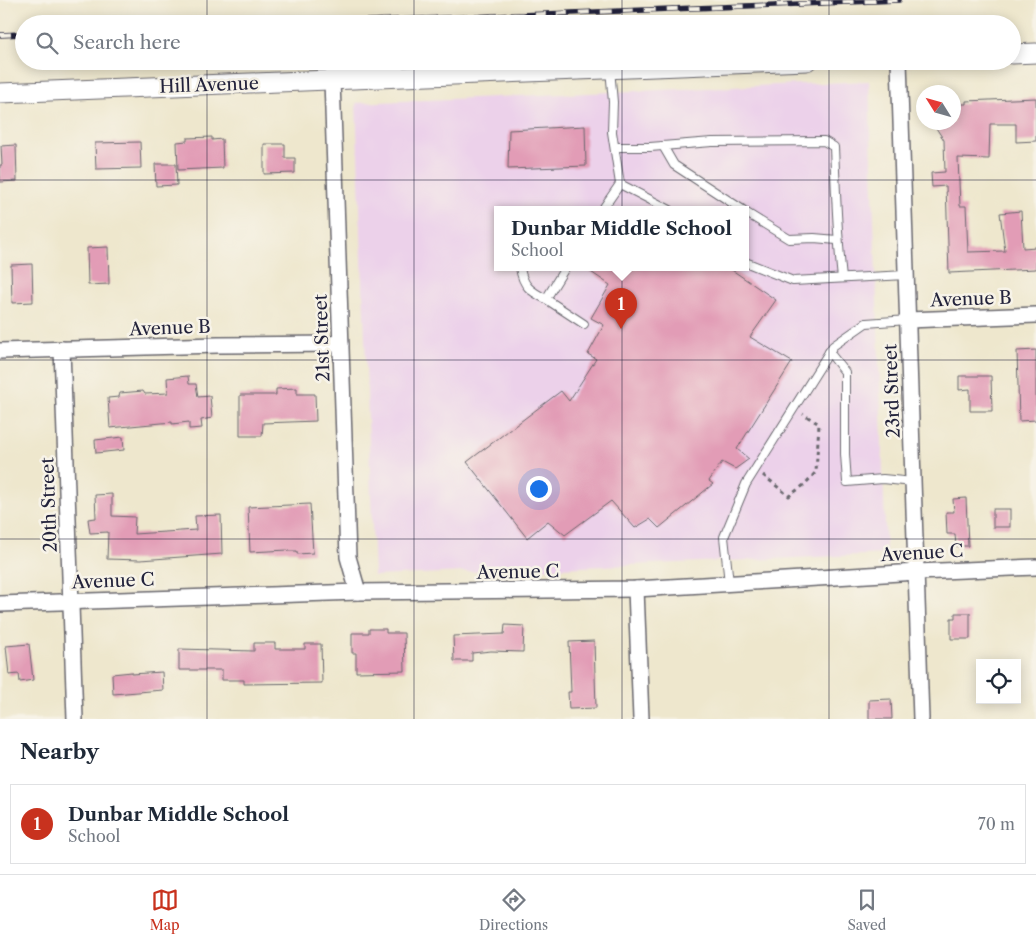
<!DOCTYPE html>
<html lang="en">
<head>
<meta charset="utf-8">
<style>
  body { margin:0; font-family:"Libre Caslon Text",serif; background:#f6f6f7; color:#1f2937 }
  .controls { position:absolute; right:15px; bottom:15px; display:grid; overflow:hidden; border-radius:0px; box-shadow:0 2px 12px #0003 }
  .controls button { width:45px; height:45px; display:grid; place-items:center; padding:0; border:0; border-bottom:1px solid #e0e1e3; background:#fff; color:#1f2937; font:25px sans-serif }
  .compass { position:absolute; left:916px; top:85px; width:45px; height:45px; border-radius:50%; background:#fff; box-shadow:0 2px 12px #0003; rotate:307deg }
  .you { position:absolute; left:538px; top:488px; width:18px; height:18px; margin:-12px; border:4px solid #fff; border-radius:50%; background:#1a73e8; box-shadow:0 0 0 8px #1a73e833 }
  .badge { display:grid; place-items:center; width:32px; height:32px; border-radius:50%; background:#c8321e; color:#fff; font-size:16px; font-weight:700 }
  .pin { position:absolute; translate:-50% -41px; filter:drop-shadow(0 1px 2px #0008) }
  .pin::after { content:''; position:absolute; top:26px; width:18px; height:15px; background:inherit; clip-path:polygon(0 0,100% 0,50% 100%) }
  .popup { position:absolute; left:494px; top:206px; width:255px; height:65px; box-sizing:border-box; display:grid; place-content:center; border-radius:0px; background:#fff; filter:drop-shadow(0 1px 4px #0005); font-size:16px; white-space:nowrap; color:#747a83 }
  .popup b { font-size:19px; color:#1f2937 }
  .popup::after { content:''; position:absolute; left:50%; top:100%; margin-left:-10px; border:10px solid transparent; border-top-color:#fff }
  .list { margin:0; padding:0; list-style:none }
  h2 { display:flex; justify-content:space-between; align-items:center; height:65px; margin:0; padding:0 20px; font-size:21px }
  h2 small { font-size:16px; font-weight:400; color:#747a83 }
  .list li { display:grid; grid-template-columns:32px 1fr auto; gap:15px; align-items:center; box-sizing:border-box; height:80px; margin:0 10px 10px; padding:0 10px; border:1px solid #e0e1e3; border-radius:0px }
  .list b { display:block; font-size:19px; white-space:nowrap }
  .list p { margin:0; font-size:16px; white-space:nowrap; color:#747a83 }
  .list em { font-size:16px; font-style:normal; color:#747a83 }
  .icon { flex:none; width:28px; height:28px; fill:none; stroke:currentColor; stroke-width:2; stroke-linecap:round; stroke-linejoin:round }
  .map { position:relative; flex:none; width:1036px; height:719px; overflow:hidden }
  .search { position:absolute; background:#fff; box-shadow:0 2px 12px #0003; left:15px; right:15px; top:15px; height:55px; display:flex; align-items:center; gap:12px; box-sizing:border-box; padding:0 18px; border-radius:28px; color:#747a83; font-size:19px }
  .sheet { height:155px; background:#fff }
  nav { display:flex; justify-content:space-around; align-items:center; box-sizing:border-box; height:70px; border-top:1px solid #e0e1e3; background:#fff; font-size:14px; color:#747a83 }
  nav a { display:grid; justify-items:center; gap:2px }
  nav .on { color:#c8321e }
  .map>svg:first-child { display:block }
  .built { fill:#ecd1ea; fill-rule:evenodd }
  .building { fill:#e29cb6 }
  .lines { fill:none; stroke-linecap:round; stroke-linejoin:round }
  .service-casing { stroke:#69676e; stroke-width:10 }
  .minor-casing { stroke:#69676e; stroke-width:18 }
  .tertiary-casing { stroke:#69676e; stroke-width:21 }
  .path { stroke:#69676e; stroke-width:3; stroke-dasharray:4 4; stroke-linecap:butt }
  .service { stroke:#fff; stroke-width:8 }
  .minor { stroke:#fff; stroke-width:15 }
  .tertiary { stroke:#fff; stroke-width:19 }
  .rail-casing { stroke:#22223b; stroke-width:5.5 }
  .rail { stroke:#f7f3e8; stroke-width:4; stroke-dasharray:11; stroke-linecap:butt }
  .grid { fill:none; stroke:#22223b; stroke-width:1; stroke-opacity:0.55 }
  .labels { text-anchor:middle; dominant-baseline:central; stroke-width:5; stroke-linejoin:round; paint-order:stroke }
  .street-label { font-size:18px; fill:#22223b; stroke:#f7f3e8 }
</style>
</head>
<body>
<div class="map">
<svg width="1036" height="719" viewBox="0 0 1036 719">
  <rect width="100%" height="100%" fill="#f7f3e8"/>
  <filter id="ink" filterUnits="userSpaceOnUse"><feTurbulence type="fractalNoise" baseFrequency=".02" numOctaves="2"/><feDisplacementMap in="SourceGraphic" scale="10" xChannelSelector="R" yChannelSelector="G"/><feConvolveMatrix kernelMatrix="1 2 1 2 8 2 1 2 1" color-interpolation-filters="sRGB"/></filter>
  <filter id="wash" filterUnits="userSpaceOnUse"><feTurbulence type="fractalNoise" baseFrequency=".0096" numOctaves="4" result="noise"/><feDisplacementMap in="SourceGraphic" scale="20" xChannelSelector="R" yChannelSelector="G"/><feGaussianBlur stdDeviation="1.12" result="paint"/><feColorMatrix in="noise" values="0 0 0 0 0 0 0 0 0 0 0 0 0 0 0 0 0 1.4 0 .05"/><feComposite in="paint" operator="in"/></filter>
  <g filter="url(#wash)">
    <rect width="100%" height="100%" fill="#eee7cd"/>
    <!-- built -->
    <path class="built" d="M869 81 886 554 374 576 356 103ZM497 210H745V268H497Z"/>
    <g id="blocks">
      <!-- building -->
      <g class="building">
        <path d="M1036 98V141L1016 142V124H990L989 159 958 158 960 206H966L968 252 1005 251 1000 213 1021 211 1023 248 1036 247V269L949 273 946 186 932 187 931 173 945 172 944 140 934 125 946 127 945 122H954V104H966V101Z"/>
        <path d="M585 126 586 166 508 169 509 130Z"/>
        <path d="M212 137V140L222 139 223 168 178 170 177 142 187 141V138Z"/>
        <path d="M140 142 141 168 96 169 95 143Z"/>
        <path d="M264 144H285V158H295V173L264 174Z"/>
        <path d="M16 145 17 181 0 182V165H2L1 146Z"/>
        <path d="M155 164H176L177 185 156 186Z"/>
        <path d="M108 247 109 284 88 285 87 248Z"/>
        <path d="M32 264 33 302 12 303 11 265Z"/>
        <path d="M585 268H729L776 300 750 337 792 362 737 449 749 459 735 469 722 462 709 481 713 484 659 528 650 519 635 528 611 501 565 535 548 521 527 538 467 462 561 391 569 401 596 359 588 354 604 325 591 318 610 285Z"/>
        <path d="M1036 350V420L1019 421 1017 351Z"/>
        <path d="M188 376 189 384H196L198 397 210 396 212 418 201 420 202 428 189 429V422L172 424V422L110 428 108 398 119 397 120 393 143 391 145 394 168 393 167 378Z"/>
        <path d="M959 376H991L992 411H970V389L959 390Z"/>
        <path d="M297 388V394H315L316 421 263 423 262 436H240V395H276V389Z"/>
        <path d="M123 437 124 450 96 453 95 440Z"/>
        <path d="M112 494V516L135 517 134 534 196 530 195 516 221 515 222 554 140 560 107 559 108 532 90 533 88 519 96 518 95 495Z"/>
        <path d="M966 498 968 546H956L955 534H947L946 512H954L953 499Z"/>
        <path d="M310 504 313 553 297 554V551H288V550L250 552 248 507Z"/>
        <rect x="993" y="509" width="17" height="18"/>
        <path d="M955 613H970V639H951V618H955Z"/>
        <path d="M505 625 524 626 523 652 491 651 472 653V661H454L453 636 504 634Z"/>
        <path d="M369 629H386V633H404L405 671 356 672V653H352V633H369Z"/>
        <path d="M594 641 596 708 569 709 568 692H571L569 642Z"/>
        <path d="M254 643H275V649H305V644H321L322 683 244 684V680H222V670H179V649L254 651Z"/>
        <path d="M29 644 33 680 20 682 19 674 9 675 6 646Z"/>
        <path d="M132 672V674L162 672 163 690 113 694 112 674Z"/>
        <path d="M891 699 892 719H869V700Z"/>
      </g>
    </g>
  </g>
  <g filter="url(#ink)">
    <use href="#blocks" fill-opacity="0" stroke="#69676e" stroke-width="1"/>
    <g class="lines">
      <!-- service casing -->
      <g class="service-casing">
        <g id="service">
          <path d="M610 69 613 102 612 132 620 184 670 210"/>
          <path d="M663 146 674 165 743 210"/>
          <path d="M615 147H650L712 142 824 141 834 147C836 191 837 235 842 278"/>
          <path d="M602 210 620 184"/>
          <path d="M745 212 789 239 814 238 837 240"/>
          <path d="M745 262 793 281 906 275"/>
          <path d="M520 268C523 286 530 291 546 299"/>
          <path d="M565 268 546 299 584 324"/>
          <path d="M829 352 845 372V454L847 482 883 479 913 482"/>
          <path d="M729 583 724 537 746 484 833 346 866 323 908 320"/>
        </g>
      </g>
      <!-- minor casing -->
      <g class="minor-casing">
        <g id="minor">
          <path d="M899 61 921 719"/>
          <path d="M332 80 348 557 358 592"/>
          <path d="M908 320 1036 315"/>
          <path d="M62 349 75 719"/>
          <path d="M0 351 218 345 341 344"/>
          <path d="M636 589 641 719"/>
          <path d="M0 604 358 592 636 589 917 572 1036 567"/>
        </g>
      </g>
      <!-- tertiary casing -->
      <g class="tertiary-casing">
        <g id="tertiary">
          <path d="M1012 54 1036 53"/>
          <path d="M0 93 807 61"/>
        </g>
      </g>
      <!-- path -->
      <path class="path" d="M763 475 789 496 804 485 816 472 819 424 803 414"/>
      <!-- service -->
      <use href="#service" class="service"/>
      <!-- minor -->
      <use href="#minor" class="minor"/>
      <!-- tertiary -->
      <use href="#tertiary" class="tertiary"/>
      <!-- rail casing -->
      <g class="rail-casing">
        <g id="rail">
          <path d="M293 24 899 0"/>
          <path d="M0 35 24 34"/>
        </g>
      </g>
      <!-- rail -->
      <use href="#rail" class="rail"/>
    </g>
  </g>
  <!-- grid -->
  <path class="grid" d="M207 0V24M414 0V24M622 0V24M829 0V24M207 61V719M414 61V719M622 61V719M829 61V719M0 180H1036M0 360H1036M0 539H1036"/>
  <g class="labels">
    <!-- street labels -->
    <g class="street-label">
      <text transform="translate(209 85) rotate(-2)">Hill Avenue</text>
      <text transform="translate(971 299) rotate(-2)">Avenue B</text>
      <text transform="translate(170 328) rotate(-2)">Avenue B</text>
      <text transform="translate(322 338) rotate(-92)">21st Street</text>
      <text transform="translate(892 391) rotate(-92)">23rd Street</text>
      <text transform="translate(49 505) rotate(-92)">20th Street</text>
      <text transform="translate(922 553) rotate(-3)">Avenue C</text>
      <text transform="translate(518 572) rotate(-1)">Avenue C</text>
      <text transform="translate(113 581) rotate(-2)">Avenue C</text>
    </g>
  </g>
</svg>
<div class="controls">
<button><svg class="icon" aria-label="locate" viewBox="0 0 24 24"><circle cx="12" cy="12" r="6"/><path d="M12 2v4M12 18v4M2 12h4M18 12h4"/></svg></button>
</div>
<svg class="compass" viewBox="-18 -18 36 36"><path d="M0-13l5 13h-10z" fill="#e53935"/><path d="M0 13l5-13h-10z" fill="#747a83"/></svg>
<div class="you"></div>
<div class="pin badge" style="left:621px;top:329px">1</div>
<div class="popup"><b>Dunbar Middle School</b>School</div>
<div class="search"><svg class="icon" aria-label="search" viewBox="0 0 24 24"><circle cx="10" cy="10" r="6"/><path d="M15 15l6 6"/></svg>Search here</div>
</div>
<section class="sheet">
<h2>Nearby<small></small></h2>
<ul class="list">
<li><span class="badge">1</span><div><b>Dunbar Middle School</b><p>School</p></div><em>70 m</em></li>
</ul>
</section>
<nav>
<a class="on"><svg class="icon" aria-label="map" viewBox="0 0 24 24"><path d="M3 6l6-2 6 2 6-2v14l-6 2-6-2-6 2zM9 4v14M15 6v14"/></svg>Map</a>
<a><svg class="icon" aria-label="directions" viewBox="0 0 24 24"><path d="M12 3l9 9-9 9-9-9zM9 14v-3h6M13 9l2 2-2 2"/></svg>Directions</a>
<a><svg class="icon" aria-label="saved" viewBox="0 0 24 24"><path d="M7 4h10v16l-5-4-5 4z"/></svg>Saved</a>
</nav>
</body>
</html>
